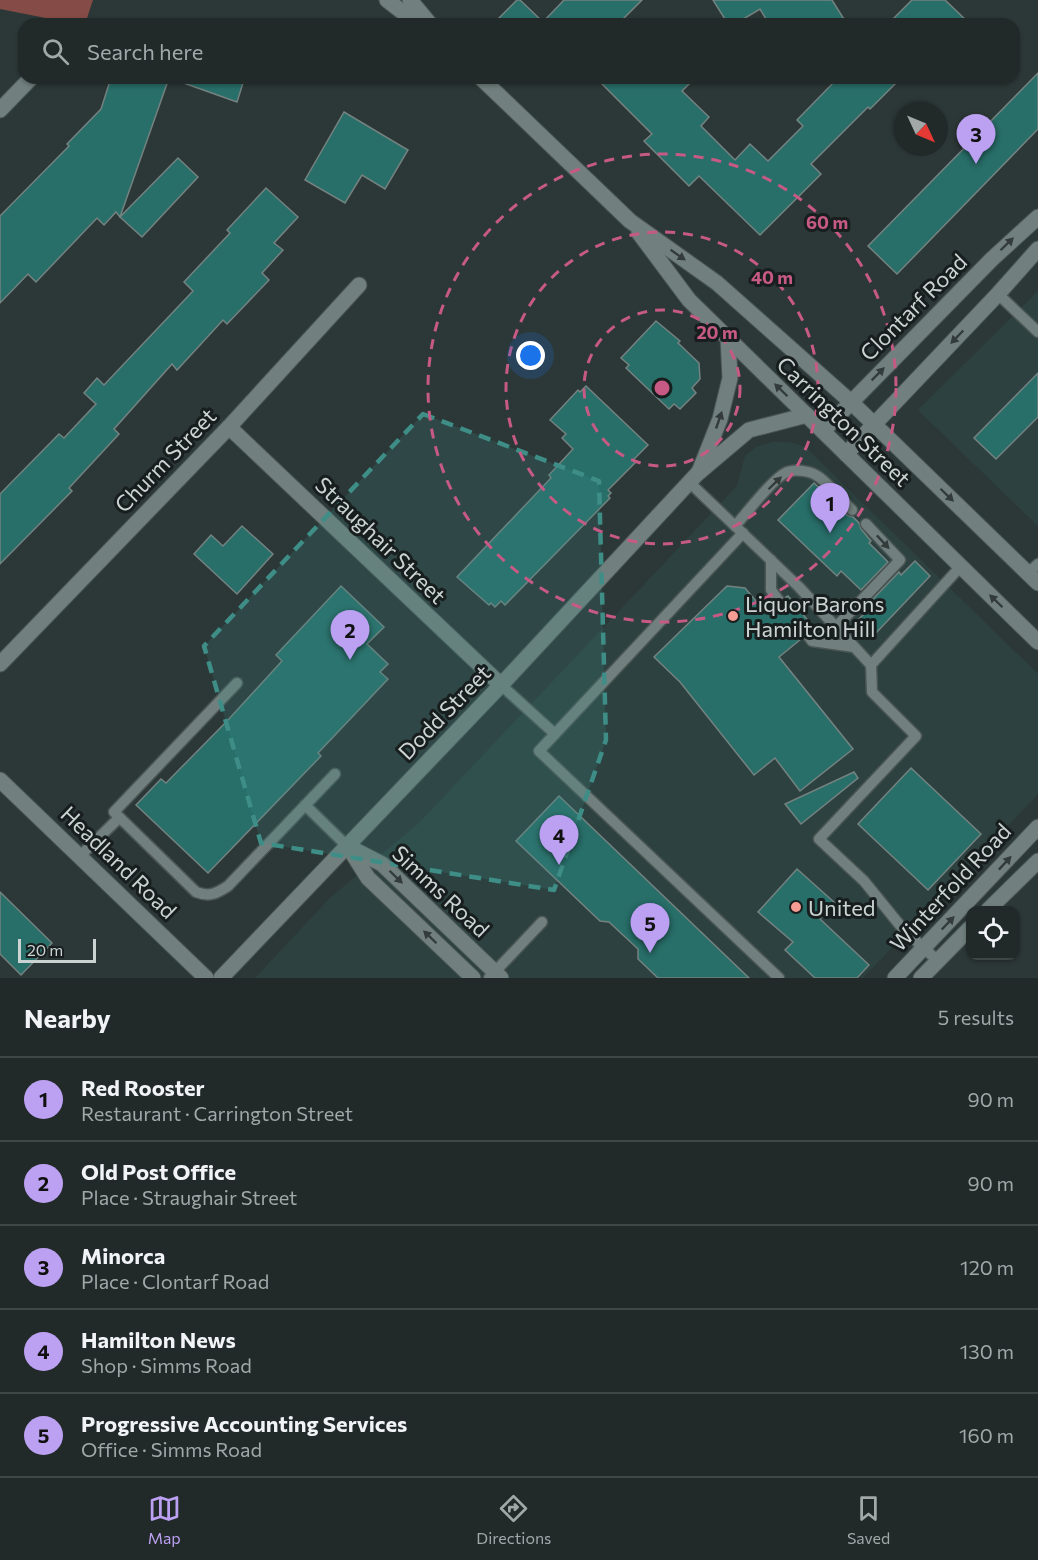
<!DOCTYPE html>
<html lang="en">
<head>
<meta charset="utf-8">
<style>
  body { margin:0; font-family:Commissioner,sans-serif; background:#293231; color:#f1f3f6 }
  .controls { position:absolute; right:18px; bottom:18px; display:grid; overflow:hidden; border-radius:12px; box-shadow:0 2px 4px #0004 }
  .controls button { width:54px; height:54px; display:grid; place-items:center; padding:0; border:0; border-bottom:2px solid #3e4646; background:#212a29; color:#f1f3f6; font:30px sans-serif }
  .compass { position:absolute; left:894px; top:102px; width:54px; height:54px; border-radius:50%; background:#212a29; box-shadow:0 2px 4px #0004; rotate:134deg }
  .scale { position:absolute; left:18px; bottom:15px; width:78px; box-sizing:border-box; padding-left:6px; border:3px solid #ccd4d3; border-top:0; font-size:16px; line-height:21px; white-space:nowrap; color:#ccd4d3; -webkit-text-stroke:4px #181e1e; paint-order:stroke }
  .you { position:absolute; left:531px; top:356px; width:21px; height:21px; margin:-15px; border:4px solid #fff; border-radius:50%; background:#1a73e8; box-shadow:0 0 0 9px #1a73e833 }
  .badge { display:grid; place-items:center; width:39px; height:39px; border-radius:50%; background:#bca0f2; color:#111; font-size:20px; font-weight:700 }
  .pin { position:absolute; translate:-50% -50px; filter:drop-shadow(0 2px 3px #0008) }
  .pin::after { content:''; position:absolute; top:32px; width:21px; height:18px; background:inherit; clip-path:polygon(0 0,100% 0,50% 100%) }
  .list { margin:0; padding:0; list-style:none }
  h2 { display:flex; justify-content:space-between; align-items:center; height:78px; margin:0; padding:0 24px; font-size:26px }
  h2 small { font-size:20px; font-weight:400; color:#a2a7a8 }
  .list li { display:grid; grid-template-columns:39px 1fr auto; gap:18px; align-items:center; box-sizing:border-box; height:84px; padding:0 24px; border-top:2px solid #3e4646 }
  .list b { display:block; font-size:22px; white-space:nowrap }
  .list p { margin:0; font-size:20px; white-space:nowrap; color:#a2a7a8 }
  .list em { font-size:20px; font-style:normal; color:#a2a7a8 }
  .icon { flex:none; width:33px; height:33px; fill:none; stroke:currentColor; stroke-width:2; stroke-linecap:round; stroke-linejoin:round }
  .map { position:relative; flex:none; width:1038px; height:978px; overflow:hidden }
  .search { position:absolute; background:#212a29; box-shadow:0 2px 4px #0004; left:18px; right:18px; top:18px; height:66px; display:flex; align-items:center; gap:15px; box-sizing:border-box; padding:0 21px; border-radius:18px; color:#a2a7a8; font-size:22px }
  .sheet { height:498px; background:#212a29 }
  nav { display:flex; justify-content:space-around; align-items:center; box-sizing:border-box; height:84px; border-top:2px solid #3e4646; background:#212a29; font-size:16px; color:#a2a7a8 }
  nav a { display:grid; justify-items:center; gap:3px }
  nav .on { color:#bca0f2 }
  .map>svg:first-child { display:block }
  .built { fill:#2d4240 }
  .green { fill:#854b46 }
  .building { fill:#286e69; stroke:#748280; stroke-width:1.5 }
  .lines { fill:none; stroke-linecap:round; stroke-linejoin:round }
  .service-casing { stroke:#4a5554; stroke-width:13 }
  .minor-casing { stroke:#4a5554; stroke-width:17 }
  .tertiary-casing { stroke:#4a5554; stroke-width:17 }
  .secondary-casing { stroke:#4a5554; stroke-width:17 }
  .service { stroke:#71807e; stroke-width:10 }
  .minor { stroke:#71807e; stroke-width:15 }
  .tertiary { stroke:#71807e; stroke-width:15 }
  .secondary { stroke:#71807e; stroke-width:15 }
  .oneway { fill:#333b3b }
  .marked { fill:#3e8e87; fill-opacity:0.2; stroke:#3e8e87; stroke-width:4.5; stroke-dasharray:12 8; stroke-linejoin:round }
  .ring { fill:none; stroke:#c65a85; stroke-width:3; stroke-dasharray:10 8 }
  .poi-dot { fill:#f59c94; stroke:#181e1e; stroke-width:2 }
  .labels { text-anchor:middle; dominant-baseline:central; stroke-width:6; stroke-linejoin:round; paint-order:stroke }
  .street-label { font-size:22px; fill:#ccd4d3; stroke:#181e1e }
  .poi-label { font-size:22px; fill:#ccd4d3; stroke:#181e1e; text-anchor:start }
  .centre { fill:#c65a85; stroke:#181e1e; stroke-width:3 }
  .ring-label { font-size:18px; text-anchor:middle; font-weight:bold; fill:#c65a85; stroke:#181e1e; stroke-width:6; stroke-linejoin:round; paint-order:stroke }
</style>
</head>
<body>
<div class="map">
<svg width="1038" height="978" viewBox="0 0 1038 978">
  <rect width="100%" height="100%" fill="#2c3837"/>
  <!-- built -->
  <g class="built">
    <path d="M1038 291V526L918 410Z"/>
    <path d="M772 442H789L805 447 1038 674V794L863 978H255L330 898 419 823 737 486 745 456 756 447Z"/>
  </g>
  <!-- green -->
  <path class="green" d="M0 0H93L85 24H76L0 9Z"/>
  <!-- building -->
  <g class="building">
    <path d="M517 0H520L543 22 564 0H642L618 24H493Z"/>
    <path d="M713 0H832L847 24H769L760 9 735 24H728Z"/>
    <path d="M912 0H945L970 24H888Z"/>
    <path d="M1038 73V129L897 274 868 246Z"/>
    <path d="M111 78H169L120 217 116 212 104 225 97 218 36 282 28 274 0 303V216L69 146 67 144 101 109Z"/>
    <path d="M179 78H230L243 83 237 102 178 81Z"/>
    <path d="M596 78H695L682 91 709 117 701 126 735 160 750 144 768 161 803 126 797 120 838 78H901L870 109 868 107 811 164 821 174 760 235 699 176 689 186 644 141 652 134Z"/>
    <path d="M344 112 408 150 385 189 362 175 345 203 305 180Z"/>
    <path d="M178 158 198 177 142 237 120 217Z"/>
    <path d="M266 188 298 217 274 243 283 250 262 273 269 280 227 324 223 320 177 370 172 364 114 429 119 434 69 488 72 491 0 564V494L59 434 64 438 96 404 84 393 97 378 104 385 193 291 184 282 230 233 227 230Z"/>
    <path d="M656 321 680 341 678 343 699 363 700 379 692 388 696 393 680 409 674 404 669 409 626 368 629 365 621 358Z"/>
    <path d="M1038 373V417L996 459 974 438Z"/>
    <path d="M586 386 648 445 634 459 636 462 608 490 611 493 608 496 610 498 505 605 501 601 495 607 491 603 489 605 457 577 551 478 549 475 573 449 562 438 566 434 550 420 578 390 580 392Z"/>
    <path d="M814 483 847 515 853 517 859 523 861 529 871 541 869 543 888 562 861 590 841 571 837 576 778 520Z"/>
    <path d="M242 526 273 554 237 594 194 554 211 535 223 546Z"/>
    <path d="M915 561 930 576 875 634 859 619 875 603 872 600 899 572 901 575Z"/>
    <path d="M341 586 384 627 367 644 388 664 380 672 388 679 318 753 321 756 208 873 136 805 161 779 166 783 228 720 282 661 276 655Z"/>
    <path d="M727 586 745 588 766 613 774 607 780 609 785 608 787 602 786 597 788 596 814 628 807 627 802 628 800 634 801 639 779 657 853 749 800 791 775 758 754 775 680 682 654 657Z"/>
    <path d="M911 768 981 834 928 890 858 824Z"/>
    <path d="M854 772 858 778 801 824 785 804Z"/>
    <path d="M559 796 749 978H658L638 959V949L609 922 600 921 516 841Z"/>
    <path d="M797 869 835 903 820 919 869 965 857 978H815L785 950 793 942 758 912Z"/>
    <path d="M0 892 52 943 21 975 0 954Z"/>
  </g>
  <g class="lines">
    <!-- service casing -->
    <g class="service-casing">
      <g id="service">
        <path d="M998 294 1038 332"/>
        <path d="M690 483 799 587 871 665 961 566"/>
        <path d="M735 526C746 514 773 478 787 472 797 469 811 471 819 477 831 486 841 499 852 510"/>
        <path d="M743 533 539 751 779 978"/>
        <path d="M771 560V590L780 602"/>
        <path d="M1028 573 1038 564"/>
        <path d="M836 627 900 560 866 524"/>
        <path d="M807 634 812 641 854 647"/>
        <path d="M871 665 872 692 916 736 819 839 864 881 903 929 938 961"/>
        <path d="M237 683 114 812 196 892C209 897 216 894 228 886L335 774"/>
        <path d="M501 685 555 734"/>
        <path d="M305 805 347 846"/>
        <path d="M80 856 119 818"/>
        <path d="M489 978 542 922"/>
      </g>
    </g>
    <!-- minor casing -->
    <g class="minor-casing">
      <g id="minor">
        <path d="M0 110 31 78"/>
        <path d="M229 427 501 685"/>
        <path d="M699 472 720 419 730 378 728 338"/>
        <path d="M0 664 229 427 359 285"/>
        <path d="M0 780 206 978"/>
        <path d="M347 846 382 864 501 978"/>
        <path d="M349 848 368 878 473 978"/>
        <path d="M221 978 501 685 697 474 749 430 807 415"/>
      </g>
    </g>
    <!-- tertiary casing -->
    <g class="tertiary-casing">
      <g id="tertiary">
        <path d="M823 431 992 259 1038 217"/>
        <path d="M846 454 998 294 1038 249"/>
      </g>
    </g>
    <!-- secondary casing -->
    <g class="secondary-casing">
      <g id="secondary">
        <path d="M387 0 418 24"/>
        <path d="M410 0 430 24"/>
        <path d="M481 78 630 221 717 283 851 402 1038 583"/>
        <path d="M639 233 689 300 1038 642"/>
        <path d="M988 910 1038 861"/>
        <path d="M895 978 1038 827"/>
        <path d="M921 978 970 928"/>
      </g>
    </g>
    <!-- service -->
    <use href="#service" class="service"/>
    <!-- minor -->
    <use href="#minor" class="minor"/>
    <!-- tertiary -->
    <use href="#tertiary" class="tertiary"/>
    <!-- secondary -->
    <use href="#secondary" class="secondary"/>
  </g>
  <!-- one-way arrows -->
  <defs><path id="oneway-solid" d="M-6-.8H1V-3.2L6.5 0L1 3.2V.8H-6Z" transform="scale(1.5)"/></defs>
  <g class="oneway">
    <use href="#oneway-solid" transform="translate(1007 244) rotate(-44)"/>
    <use href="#oneway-solid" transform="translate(678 255) rotate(35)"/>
    <use href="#oneway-solid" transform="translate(957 337) rotate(134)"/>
    <use href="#oneway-solid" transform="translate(878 374) rotate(-45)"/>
    <use href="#oneway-solid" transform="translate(781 390) rotate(-136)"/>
    <use href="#oneway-solid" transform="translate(719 420) rotate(-71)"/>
    <use href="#oneway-solid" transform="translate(775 483) rotate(-44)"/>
    <use href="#oneway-solid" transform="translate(947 495) rotate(44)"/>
    <use href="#oneway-solid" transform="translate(883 542) rotate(47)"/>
    <use href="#oneway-solid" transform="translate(996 601) rotate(-136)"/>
    <use href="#oneway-solid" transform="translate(1005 863) rotate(-47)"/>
    <use href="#oneway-solid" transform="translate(396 877) rotate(44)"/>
    <use href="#oneway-solid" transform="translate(948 923) rotate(-46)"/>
    <use href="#oneway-solid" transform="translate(430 937) rotate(-136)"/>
  </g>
  <!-- marked area -->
  <path class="marked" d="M423 414 599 481 606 740 554 890 261 843 204 646Z"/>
  <!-- distance rings -->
  <g class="ring">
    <circle cx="662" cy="388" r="78"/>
    <circle cx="662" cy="388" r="156"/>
    <circle cx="662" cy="388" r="234"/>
  </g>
  <!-- markers -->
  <g class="poi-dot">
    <circle cx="733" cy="616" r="6"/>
    <circle cx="796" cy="907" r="6"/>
  </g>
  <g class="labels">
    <!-- street labels -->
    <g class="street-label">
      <text transform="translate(913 307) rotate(-45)">Clontarf Road</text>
      <text transform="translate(844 421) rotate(44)">Carrington Street</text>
      <text transform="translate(165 460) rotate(-46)">Churm Street</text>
      <text transform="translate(381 540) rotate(44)">Straughair Street</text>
      <text transform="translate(444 712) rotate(-46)">Dodd Street</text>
      <text transform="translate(119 862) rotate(44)">Headland Road</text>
      <text transform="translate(950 887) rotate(-47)">Winterfold Road</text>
      <text transform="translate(441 891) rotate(43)">Simms Road</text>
    </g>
    <!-- poi labels -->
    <g class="poi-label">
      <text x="745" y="603">Liquor Barons<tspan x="745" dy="25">Hamilton Hill</tspan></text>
      <text x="808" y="907">United</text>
    </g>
  </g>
  <circle cx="662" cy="388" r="9" class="centre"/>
  <g class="ring-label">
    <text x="827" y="229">60 m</text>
    <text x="772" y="284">40 m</text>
    <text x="717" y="339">20 m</text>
  </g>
</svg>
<div class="controls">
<button><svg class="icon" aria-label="locate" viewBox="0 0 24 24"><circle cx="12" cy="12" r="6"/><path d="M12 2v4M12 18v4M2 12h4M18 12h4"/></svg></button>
</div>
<svg class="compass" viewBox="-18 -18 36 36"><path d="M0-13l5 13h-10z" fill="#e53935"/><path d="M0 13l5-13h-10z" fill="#a2a7a8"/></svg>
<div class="scale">20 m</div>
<div class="you"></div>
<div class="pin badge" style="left:830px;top:533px">1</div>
<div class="pin badge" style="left:350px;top:660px">2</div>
<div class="pin badge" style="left:976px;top:164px">3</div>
<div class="pin badge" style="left:559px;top:865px">4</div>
<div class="pin badge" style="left:650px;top:953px">5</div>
<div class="search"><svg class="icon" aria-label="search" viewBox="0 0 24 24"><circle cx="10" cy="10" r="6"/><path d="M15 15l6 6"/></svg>Search here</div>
</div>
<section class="sheet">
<h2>Nearby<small>5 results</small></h2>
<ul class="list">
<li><span class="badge">1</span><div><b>Red Rooster</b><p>Restaurant · Carrington Street</p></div><em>90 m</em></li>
<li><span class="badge">2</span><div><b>Old Post Office</b><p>Place · Straughair Street</p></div><em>90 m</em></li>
<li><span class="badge">3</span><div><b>Minorca</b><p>Place · Clontarf Road</p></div><em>120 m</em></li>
<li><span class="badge">4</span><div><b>Hamilton News</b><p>Shop · Simms Road</p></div><em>130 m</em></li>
<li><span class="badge">5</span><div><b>Progressive Accounting Services</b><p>Office · Simms Road</p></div><em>160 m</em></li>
</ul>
</section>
<nav>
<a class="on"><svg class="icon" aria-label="map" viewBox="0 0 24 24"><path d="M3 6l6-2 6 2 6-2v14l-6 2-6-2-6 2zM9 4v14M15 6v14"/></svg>Map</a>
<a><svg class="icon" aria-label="directions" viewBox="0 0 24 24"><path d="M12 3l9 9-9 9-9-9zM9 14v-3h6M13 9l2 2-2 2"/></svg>Directions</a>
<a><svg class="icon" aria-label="saved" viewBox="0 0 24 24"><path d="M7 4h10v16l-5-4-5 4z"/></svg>Saved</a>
</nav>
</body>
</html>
